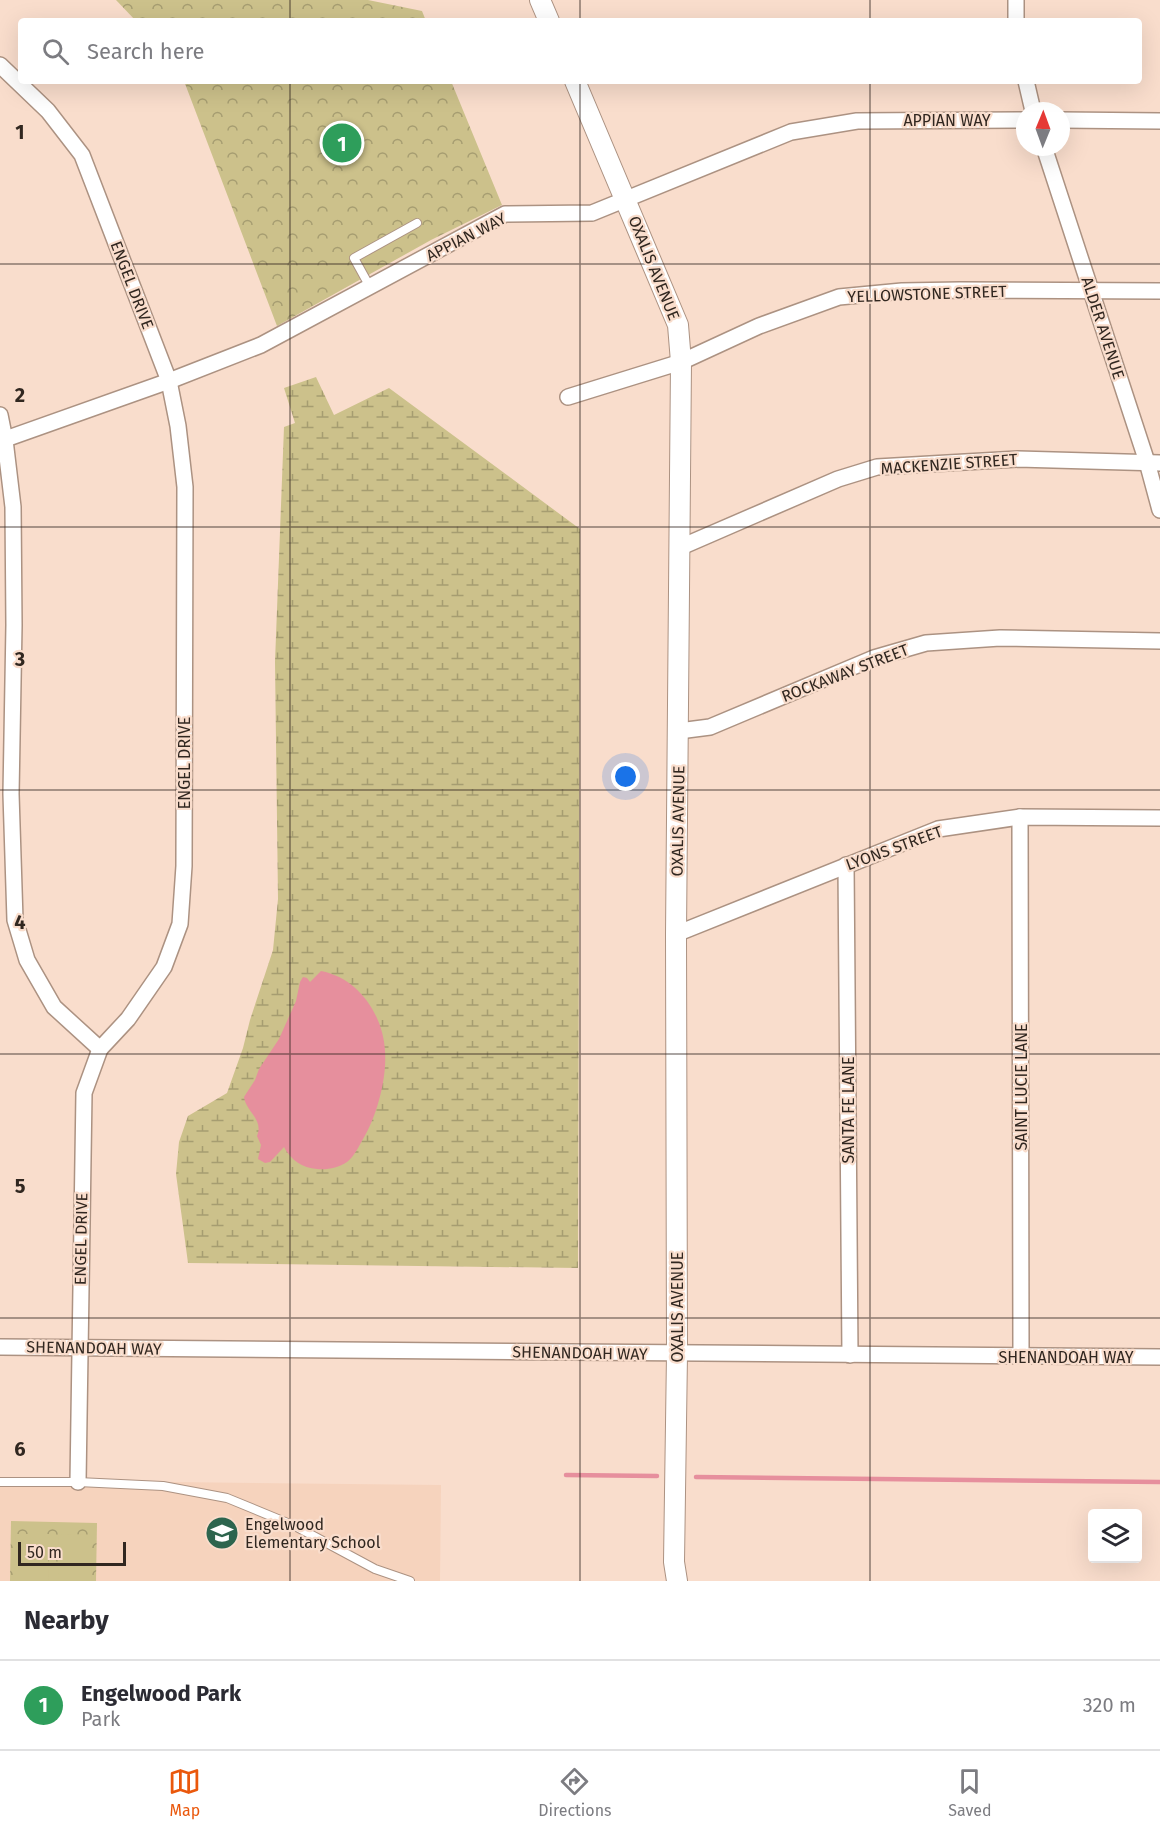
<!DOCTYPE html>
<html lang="en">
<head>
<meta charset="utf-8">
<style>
  body { margin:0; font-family:"Fira Sans",sans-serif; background:#f2f2f3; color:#2b2b33 }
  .controls { position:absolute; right:18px; bottom:18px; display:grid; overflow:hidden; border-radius:6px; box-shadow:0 6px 24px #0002 }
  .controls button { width:54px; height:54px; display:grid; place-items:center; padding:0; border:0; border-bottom:2px solid #e1e1e2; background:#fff; color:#2b2b33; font:30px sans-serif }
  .compass { position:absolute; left:1016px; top:102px; width:54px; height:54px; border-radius:50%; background:#fff; box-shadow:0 6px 24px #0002; rotate:1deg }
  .scale { position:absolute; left:18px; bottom:15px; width:108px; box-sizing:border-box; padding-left:6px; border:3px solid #312720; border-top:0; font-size:16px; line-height:21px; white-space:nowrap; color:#312720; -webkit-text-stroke:4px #f9ddcc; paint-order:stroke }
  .you { position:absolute; left:626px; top:777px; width:21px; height:21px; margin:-15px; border:4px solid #fff; border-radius:50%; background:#1a73e8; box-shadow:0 0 0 9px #1a73e833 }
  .badge { display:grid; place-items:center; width:39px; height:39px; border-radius:50%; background:#ea580c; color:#fff; font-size:20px; font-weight:700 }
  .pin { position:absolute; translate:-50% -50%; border:3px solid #fff; box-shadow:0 2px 6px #0006 }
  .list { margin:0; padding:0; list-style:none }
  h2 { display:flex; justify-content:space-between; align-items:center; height:78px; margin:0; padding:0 24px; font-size:26px }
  h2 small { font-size:20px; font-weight:400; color:#7c7c81 }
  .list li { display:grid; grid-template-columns:39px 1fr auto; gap:18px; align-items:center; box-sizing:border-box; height:90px; padding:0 24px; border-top:2px solid #e1e1e2 }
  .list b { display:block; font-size:22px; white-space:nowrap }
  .list p { margin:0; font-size:20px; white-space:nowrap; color:#7c7c81 }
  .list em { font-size:20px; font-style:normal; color:#7c7c81 }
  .icon { flex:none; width:33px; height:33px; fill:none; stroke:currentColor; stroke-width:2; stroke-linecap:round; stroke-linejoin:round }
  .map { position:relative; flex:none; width:1160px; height:1581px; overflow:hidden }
  .search { position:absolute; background:#fff; box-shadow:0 6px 24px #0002; left:18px; right:18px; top:18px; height:66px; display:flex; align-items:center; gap:15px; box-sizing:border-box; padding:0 21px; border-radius:6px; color:#7c7c81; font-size:22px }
  .sheet { height:168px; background:#fff }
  nav { display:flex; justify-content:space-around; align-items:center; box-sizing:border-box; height:84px; border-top:2px solid #e1e1e2; background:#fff; font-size:16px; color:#7c7c81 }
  nav a { display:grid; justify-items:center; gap:3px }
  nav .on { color:#ea580c }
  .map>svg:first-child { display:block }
  .built { fill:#f6d3bd }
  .forest { fill:url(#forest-crowns) }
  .wetland { fill:url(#wetland-marsh) }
  .pitch { fill:#ccc18b }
  .water { fill:#e68f9d }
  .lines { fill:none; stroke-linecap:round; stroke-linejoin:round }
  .stream { stroke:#e68f9d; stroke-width:4.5 }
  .service-casing { stroke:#ac9282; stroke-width:10 }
  .minor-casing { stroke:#ac9282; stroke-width:18 }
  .tertiary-casing { stroke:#ac9282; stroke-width:22 }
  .service { stroke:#fff; stroke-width:8 }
  .minor { stroke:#fff; stroke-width:15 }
  .tertiary { stroke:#fff; stroke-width:20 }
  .grid { fill:none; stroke:#312720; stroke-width:1.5; stroke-opacity:0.55 }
  .labels { text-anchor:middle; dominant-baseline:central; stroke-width:4.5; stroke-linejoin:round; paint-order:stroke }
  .street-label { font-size:16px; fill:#312720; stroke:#f9ddcc }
  .poi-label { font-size:16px; fill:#312720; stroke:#f9ddcc; text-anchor:start }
  .grid-label { font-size:20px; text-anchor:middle; font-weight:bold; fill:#312720; stroke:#f9ddcc; stroke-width:4.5; stroke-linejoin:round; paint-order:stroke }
</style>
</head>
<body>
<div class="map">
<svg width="1160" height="1581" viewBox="0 0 1160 1581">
  <defs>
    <pattern id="forest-crowns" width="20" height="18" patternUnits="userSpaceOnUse" patternTransform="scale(1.5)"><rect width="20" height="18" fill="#ccc18b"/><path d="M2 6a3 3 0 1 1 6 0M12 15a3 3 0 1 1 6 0" fill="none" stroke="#a69d71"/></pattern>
    <pattern id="wetland-marsh" width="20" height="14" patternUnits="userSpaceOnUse" patternTransform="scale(1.5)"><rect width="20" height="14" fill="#ccc18b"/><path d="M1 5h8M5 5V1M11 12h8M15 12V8" fill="none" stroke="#a69d71"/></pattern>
  </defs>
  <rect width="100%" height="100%" fill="#f9ddcc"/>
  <!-- built -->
  <path class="built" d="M0 1480 441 1485 440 1581H0Z"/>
  <!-- forest -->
  <g class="forest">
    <path d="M116 0H368L422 11 426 21H136Z"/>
    <path d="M184 81H451L502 205 431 240 277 326Z"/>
    <path d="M11 1521 97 1523 96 1581H10Z"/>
  </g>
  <!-- wetland -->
  <path class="wetland" d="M316 377 334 415 389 388 580 529 578 1268 188 1263 176 1174 179 1142 188 1116 227 1093 243 1048 250 1020 273 950 278 899 275 662 284 427 295 423 284 388Z"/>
  <!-- pitch -->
  <g class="pitch">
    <path d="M16 1534H49L48 1581H15Z"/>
    <path d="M59 1534 92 1535 91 1581H58Z"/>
  </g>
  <!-- water -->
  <path class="water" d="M321 971C358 978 383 1014 385 1051 387 1078 377 1116 363 1139 359 1146 354 1157 347 1162 338 1168 327 1170 317 1169 302 1168 291 1160 284 1147L270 1162 265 1163 258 1159 261 1145 257 1136C264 1119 246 1112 244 1097L255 1080 259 1069 279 1039 296 1001 300 982 303 977 307 978 310 982Z"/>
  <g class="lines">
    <!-- stream -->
    <g class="stream">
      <path d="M566 1475 657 1476"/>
      <path d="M696 1477 1160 1482"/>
    </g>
    <!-- service casing -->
    <g class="service-casing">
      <g id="service">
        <path d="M370 287 354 258 417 223"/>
        <path d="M0 1482H78L163 1486 227 1498 295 1526 375 1569 410 1581"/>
      </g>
    </g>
    <!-- minor casing -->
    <g class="minor-casing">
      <g id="minor">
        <path d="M1016 0V21"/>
        <path d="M0 65 48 111 82 155 169 381 178 426 185 487 184 866 180 924 164 967 128 1019 100 1049 84 1093 78 1482"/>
        <path d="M1026 81 1033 111"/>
        <path d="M1061 120 1160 121"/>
        <path d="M1044 147 1147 462 1160 510"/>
        <path d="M568 397 681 362 759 326 839 297 902 291 960 290 1160 291"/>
        <path d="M0 415 5 440 13 507 14 625 11 794 15 920 27 960 54 1007 100 1049"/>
        <path d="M0 441 169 381 261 345 505 214 592 213 791 132 857 121 1025 120"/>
        <path d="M681 547 838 479 877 467 1018 459 1160 463"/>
        <path d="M679 731 710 727 874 658 926 643 1000 638 1160 641"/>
        <path d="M1020 817 1021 1356"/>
        <path d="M846 865 850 1355"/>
        <path d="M676 934 938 829 1020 817 1160 818"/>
        <path d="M0 1347 1160 1357"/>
      </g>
    </g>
    <!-- tertiary casing -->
    <g class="tertiary-casing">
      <g id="tertiary">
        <path d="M540 0 549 21"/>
        <path d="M575 81 678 325 681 362 676 934 677 1354 674 1562 677 1581"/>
      </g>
    </g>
    <!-- service -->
    <use href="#service" class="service"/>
    <!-- minor -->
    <use href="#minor" class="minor"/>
    <!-- tertiary -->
    <use href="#tertiary" class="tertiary"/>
  </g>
  <!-- grid -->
  <path class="grid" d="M290 0V21M580 0V21M870 0V21M290 81V1581M580 81V1581M870 81V1581M0 264H1160M0 527H1160M0 790H1160M0 1054H1160M0 1318H1160"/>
  <!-- icons -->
  <defs>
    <g id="school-disc" transform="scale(1.725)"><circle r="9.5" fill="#2d654e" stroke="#f9ddcc"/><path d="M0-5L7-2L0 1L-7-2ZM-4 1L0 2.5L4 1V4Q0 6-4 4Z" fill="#fff"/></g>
  </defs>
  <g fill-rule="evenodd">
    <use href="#school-disc" x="222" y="1533"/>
  </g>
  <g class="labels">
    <!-- street labels -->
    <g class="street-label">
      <text x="947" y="120">APPIAN WAY</text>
      <text transform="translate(466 237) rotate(-27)">APPIAN WAY</text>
      <text transform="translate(654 268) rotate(68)">OXALIS AVENUE</text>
      <text transform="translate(132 285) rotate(69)">ENGEL DRIVE</text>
      <text transform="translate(927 294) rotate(-2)">YELLOWSTONE STREET</text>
      <text transform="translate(1103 328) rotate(72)">ALDER AVENUE</text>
      <text transform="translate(949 464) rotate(-4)">MACKENZIE STREET</text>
      <text transform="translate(845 673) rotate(-21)">ROCKAWAY STREET</text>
      <text transform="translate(184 763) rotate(-90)">ENGEL DRIVE</text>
      <text transform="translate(678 821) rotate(-89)">OXALIS AVENUE</text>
      <text transform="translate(894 848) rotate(-20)">LYONS STREET</text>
      <text transform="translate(1021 1087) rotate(-90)">SAINT LUCIE LANE</text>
      <text transform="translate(848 1110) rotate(-90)">SANTA FE LANE</text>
      <text transform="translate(81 1239) rotate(-89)">ENGEL DRIVE</text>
      <text transform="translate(677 1307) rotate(-90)">OXALIS AVENUE</text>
      <text transform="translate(94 1348) rotate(1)">SHENANDOAH WAY</text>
      <text transform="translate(580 1353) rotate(1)">SHENANDOAH WAY</text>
      <text x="1066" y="1357">SHENANDOAH WAY</text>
    </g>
    <!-- poi labels -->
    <g class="poi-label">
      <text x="245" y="1524">Engelwood<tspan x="245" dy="18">Elementary School</tspan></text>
    </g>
  </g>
  <g class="grid-label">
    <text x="20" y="139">1</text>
    <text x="20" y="402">2</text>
    <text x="20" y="666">3</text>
    <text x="20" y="929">4</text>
    <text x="20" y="1193">5</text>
    <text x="20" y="1456">6</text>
  </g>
</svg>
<div class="controls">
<button><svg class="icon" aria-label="layers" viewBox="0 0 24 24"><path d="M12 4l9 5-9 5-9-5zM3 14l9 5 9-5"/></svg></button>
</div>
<svg class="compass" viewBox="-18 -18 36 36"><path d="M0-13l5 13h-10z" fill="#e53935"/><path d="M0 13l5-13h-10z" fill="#7c7c81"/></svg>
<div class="scale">50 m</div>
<div class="you"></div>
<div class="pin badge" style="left:342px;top:143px;background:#2e9e5b">1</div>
<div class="search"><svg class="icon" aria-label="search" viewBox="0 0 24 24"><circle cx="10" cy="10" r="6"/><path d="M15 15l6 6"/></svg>Search here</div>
</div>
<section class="sheet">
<h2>Nearby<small></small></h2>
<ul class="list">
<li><span class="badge" style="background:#2e9e5b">1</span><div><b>Engelwood Park</b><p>Park</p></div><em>320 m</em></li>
</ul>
</section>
<nav>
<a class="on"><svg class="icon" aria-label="map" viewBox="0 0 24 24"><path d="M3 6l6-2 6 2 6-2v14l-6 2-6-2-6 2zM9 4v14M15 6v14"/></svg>Map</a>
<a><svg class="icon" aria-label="directions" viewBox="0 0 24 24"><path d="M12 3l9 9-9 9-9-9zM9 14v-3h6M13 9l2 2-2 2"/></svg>Directions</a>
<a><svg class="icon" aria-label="saved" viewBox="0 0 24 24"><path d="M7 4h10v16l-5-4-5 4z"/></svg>Saved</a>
</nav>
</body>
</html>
